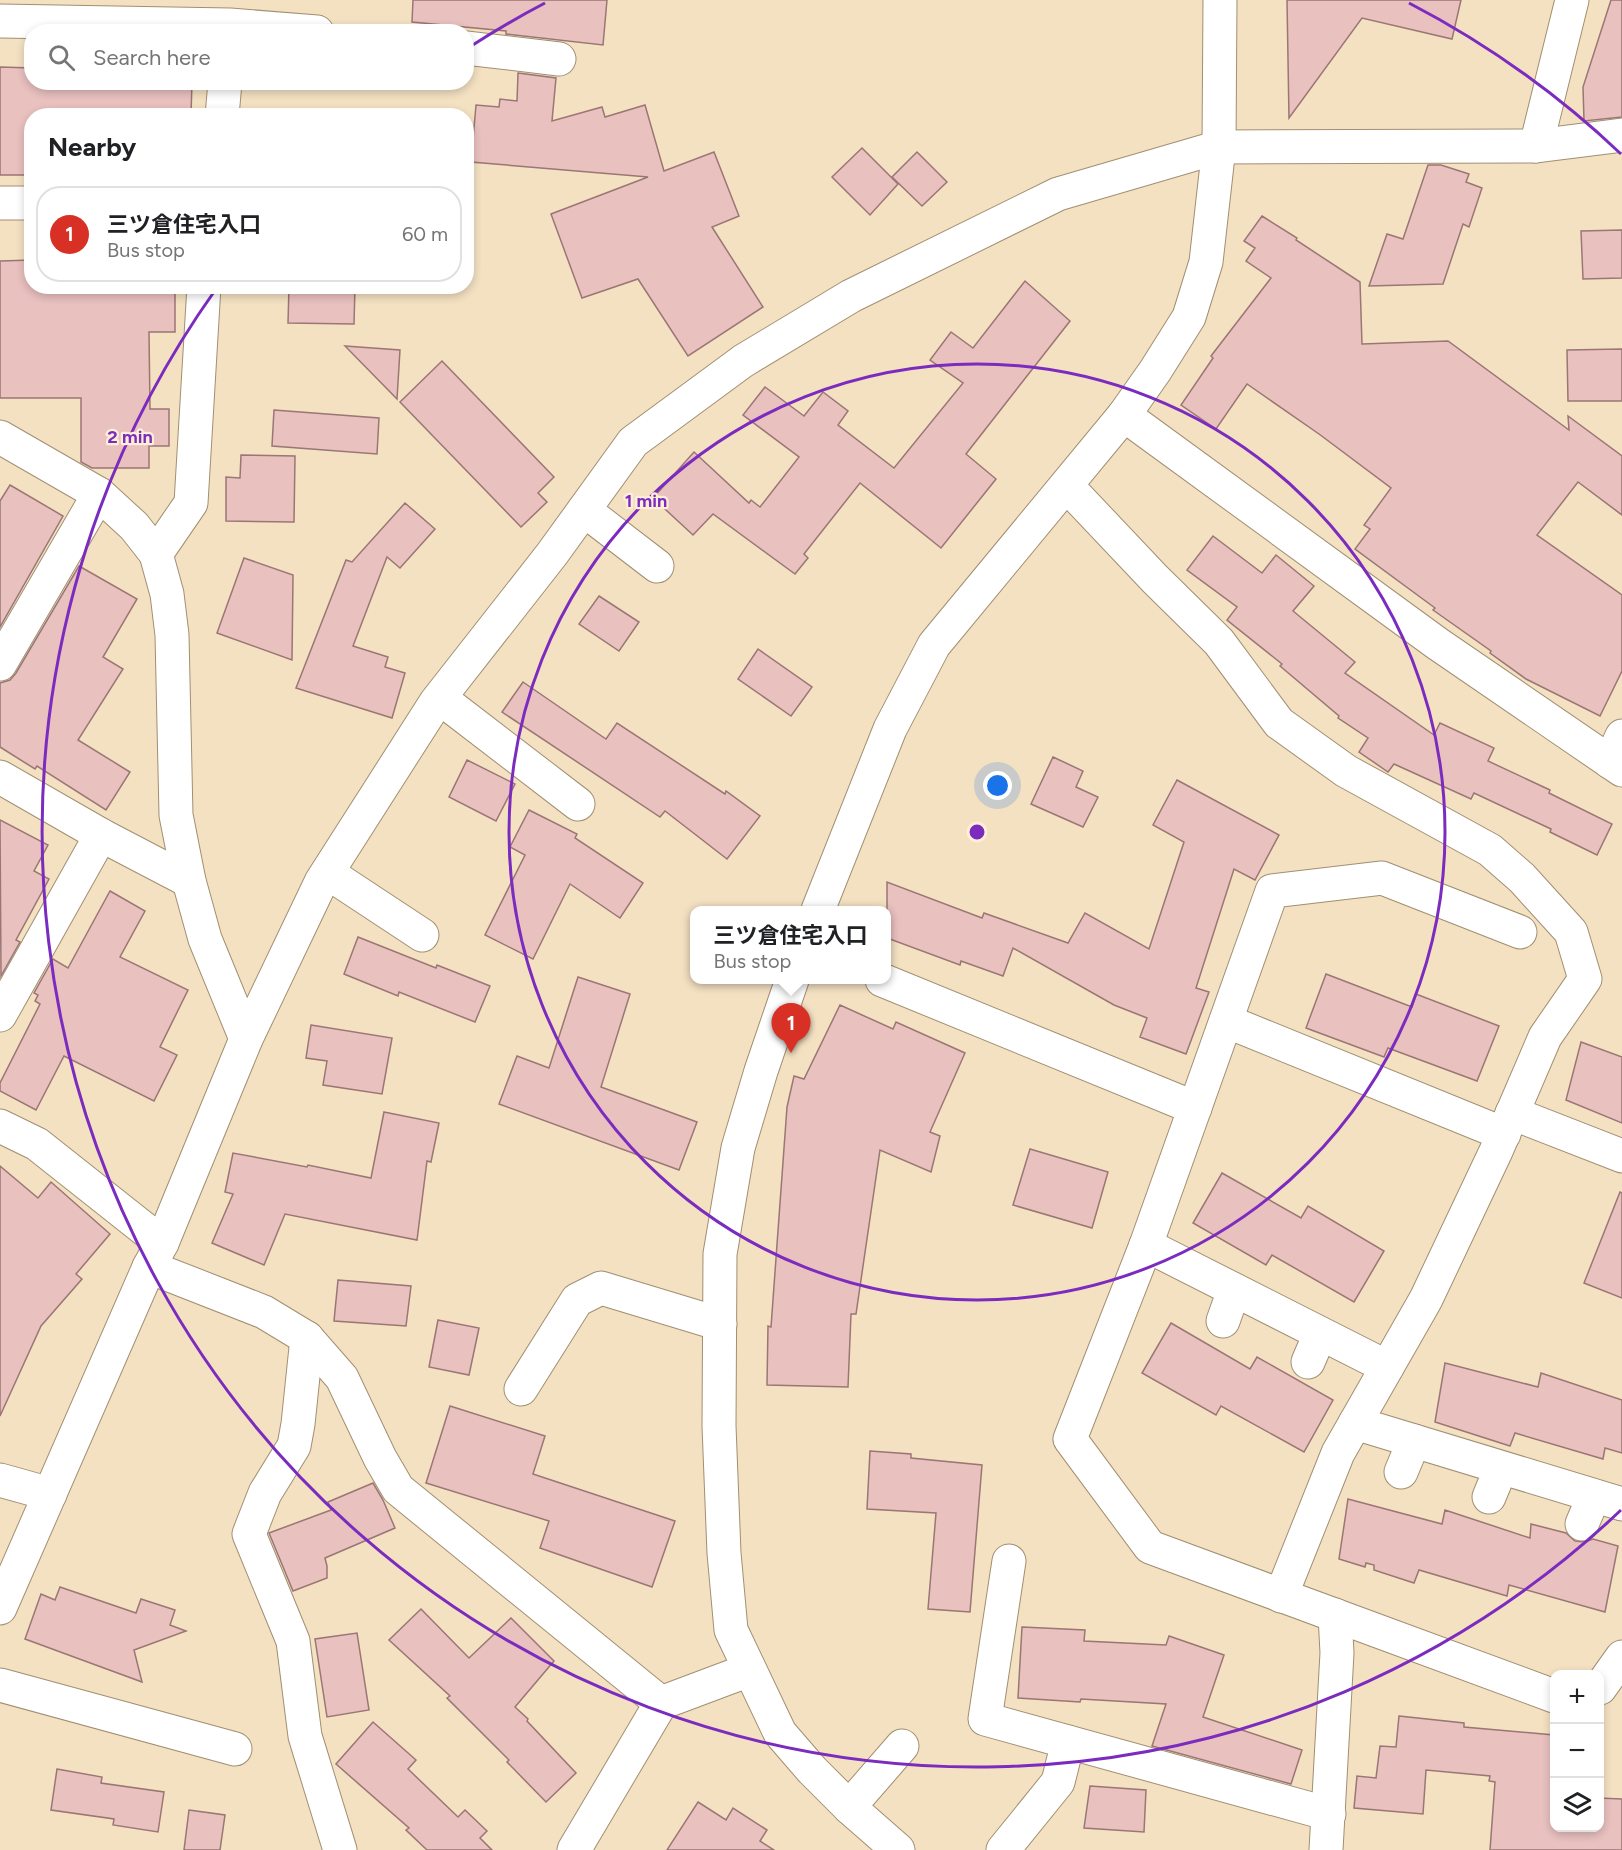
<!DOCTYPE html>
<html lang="en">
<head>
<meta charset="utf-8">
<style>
  body { margin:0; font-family:Figtree,"Noto Sans JP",sans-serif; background:#f6f6f6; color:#202124 }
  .controls { position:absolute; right:18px; bottom:18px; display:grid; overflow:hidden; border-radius:12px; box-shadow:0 3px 9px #0003 }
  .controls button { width:54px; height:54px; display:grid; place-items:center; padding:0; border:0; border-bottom:2px solid #e0e0e0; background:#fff; color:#202124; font:30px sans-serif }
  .you { position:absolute; left:998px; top:786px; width:21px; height:21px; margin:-15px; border:4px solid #fff; border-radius:50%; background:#1a73e8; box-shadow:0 0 0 9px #1a73e833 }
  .badge { display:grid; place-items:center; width:39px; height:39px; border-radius:50%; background:#d93025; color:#fff; font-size:20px; font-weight:700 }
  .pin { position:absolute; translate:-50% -50px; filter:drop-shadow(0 2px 3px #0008) }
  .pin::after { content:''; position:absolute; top:32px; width:21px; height:18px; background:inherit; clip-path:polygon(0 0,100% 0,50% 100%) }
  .popup { position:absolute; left:690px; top:906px; width:201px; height:78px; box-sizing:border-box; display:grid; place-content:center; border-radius:12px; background:#fff; filter:drop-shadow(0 2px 4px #0005); font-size:20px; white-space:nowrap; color:#757577 }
  .popup b { font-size:22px; color:#202124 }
  .popup::after { content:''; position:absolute; left:50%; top:100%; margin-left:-12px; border:12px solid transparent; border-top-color:#fff }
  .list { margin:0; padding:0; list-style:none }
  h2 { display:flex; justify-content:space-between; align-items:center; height:78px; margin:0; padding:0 24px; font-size:26px }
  h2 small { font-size:20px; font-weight:400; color:#757577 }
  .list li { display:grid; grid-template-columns:39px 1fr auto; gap:18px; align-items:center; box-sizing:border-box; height:96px; margin:0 12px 12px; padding:0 12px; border:2px solid #e0e0e0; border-radius:24px }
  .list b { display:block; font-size:22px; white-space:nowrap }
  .list p { margin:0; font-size:20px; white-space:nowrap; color:#757577 }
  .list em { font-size:20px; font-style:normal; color:#757577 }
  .icon { flex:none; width:33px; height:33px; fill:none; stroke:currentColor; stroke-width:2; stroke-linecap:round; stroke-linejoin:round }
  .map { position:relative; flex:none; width:1622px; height:1850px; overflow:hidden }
  .search { position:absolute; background:#fff; box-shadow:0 3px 9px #0003; left:24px; top:24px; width:450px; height:66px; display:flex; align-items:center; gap:15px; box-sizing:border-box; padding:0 21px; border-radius:24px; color:#757577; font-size:22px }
  .panel { position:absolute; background:#fff; box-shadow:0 3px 9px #0003; left:24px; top:108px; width:450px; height:186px; border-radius:24px }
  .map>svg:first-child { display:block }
  .building { fill:#e9c1bf; stroke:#9a7675; stroke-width:1.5 }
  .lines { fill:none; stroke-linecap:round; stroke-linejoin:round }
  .minor-casing { stroke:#a18f72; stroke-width:35 }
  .minor { stroke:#fff; stroke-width:33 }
  .ring { fill:none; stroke:#7b2cbf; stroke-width:3 }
  .centre { fill:#7b2cbf; stroke:#feefd6; stroke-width:3 }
  .ring-label { font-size:18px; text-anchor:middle; font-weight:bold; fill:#7b2cbf; stroke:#feefd6; stroke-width:4.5; stroke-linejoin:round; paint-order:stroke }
</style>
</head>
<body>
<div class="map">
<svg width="1622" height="1850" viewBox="0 0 1622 1850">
  <rect width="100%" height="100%" fill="#f4e1c2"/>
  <!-- building -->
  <g class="building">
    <path d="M413 0H607L603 45 506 34V31L412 22Z"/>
    <path d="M1287 0H1461L1452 39 1362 18 1289 118Z"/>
    <path d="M1611 0H1622V117L1584 121 1583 87Z"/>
    <path d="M0 67 32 68V82H192L191 115 32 116V175H0Z"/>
    <path d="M518 73 556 78 552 121 602 107 605 117 645 105 664 171 714 152 739 216 712 227 763 307 688 356 638 279 582 298 551 214 648 177 471 162 476 105 499 107 500 99 517 101Z"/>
    <path d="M862 148 898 184 870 215 832 177Z"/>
    <path d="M917 152 947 182 922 206 892 177Z"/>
    <path d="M1428 165H1441L1469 174 1466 182 1482 188 1469 227 1463 224 1443 284 1369 286 1387 234 1403 239Z"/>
    <path d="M1262 216 1297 238 1296 240 1360 282 1362 344 1448 341 1569 430 1568 416 1622 456V515L1578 482 1537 535 1622 595V671L1600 716 1526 679 1490 653 1491 651 1433 610 1435 608 1355 549 1370 529 1364 525 1391 488 1319 434 1247 384 1216 429 1181 405 1213 358 1211 356 1271 278 1246 261 1255 248 1244 241Z"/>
    <path d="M1622 230V278L1583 279 1581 231Z"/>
    <path d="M32 260V286H175V332H149L150 409H169V446H149V468H92L81 462V398H0V261Z"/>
    <path d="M1025 281 1070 321 966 454 996 479 941 548 860 483 804 554 808 558 795 574 713 514 693 535 653 498 694 452 749 503 751 500 760 507 799 457 743 415 765 387 804 416 823 392 848 411 838 425 894 468 963 383 930 360 951 332 973 348Z"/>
    <path d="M289 286H355L354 324 288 323Z"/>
    <path d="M345 346 400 350 397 399Z"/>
    <path d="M1622 349V401H1568L1567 350Z"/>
    <path d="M442 361 554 477 538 493 547 502 521 527 400 402Z"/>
    <path d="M274 410 379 418 377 454 272 446Z"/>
    <path d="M241 455 295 456 294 522 226 521V477L240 478Z"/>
    <path d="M10 485 63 516 0 627V501Z"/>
    <path d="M405 503 435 529 400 568 387 557 353 646 388 657 385 667 405 673 392 718 296 688 346 560 352 562Z"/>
    <path d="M1213 536 1262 573 1276 555 1314 586 1293 611 1355 662 1345 673 1434 735 1440 723 1494 748 1488 761 1550 790 1549 793 1612 824 1597 855 1550 832 1551 829 1474 793 1471 799 1394 764 1388 772 1359 752 1368 738 1338 718 1339 716 1280 666 1282 664 1227 620 1237 607 1187 570Z"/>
    <path d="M244 558 293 575 292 660 217 633Z"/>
    <path d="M79 566 137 599 103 657 123 669 78 740 130 772 106 810 37 766 35 769 0 747V683L10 680 16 673Z"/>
    <path d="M599 596 639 622 619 651 579 624Z"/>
    <path d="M758 649 812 687 791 716 738 679Z"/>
    <path d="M523 682 606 739 617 723 725 794 726 791 760 816 727 859 665 811 660 817 502 712Z"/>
    <path d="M1053 757 1083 771 1076 787 1098 797 1083 827 1031 804Z"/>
    <path d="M467 760 515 784 496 821 449 797Z"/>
    <path d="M1177 780 1279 835 1255 880 1234 869 1196 988 1209 992 1186 1054 1140 1037 1147 1018 1114 1005 1013 948 1003 976 961 961 960 965 887 938V882L982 918 984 913 1068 943 1085 913 1149 949 1184 842 1153 825Z"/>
    <path d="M529 810 577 834 575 838 643 883 620 918 570 884 533 959 485 935 525 855 510 847Z"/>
    <path d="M0 820 48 845 34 871 49 879 16 940 20 942 1 976Z"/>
    <path d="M110 891 145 911 120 957 188 990 160 1047 177 1055 154 1101 64 1056 36 1110 0 1091V1083L40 1004 35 1001 38 995 34 993 53 959 68 968Z"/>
    <path d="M358 937 436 968 437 965 490 986 475 1022 399 992 398 996 344 974Z"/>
    <path d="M1326 974 1412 1007 1416 994 1499 1026 1477 1081 1388 1048 1384 1057 1306 1028Z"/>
    <path d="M578 977 630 994 601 1087 697 1122 679 1170 499 1104 517 1056 549 1068Z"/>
    <path d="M840 1005 893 1029 896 1022 965 1053 930 1132 940 1136 931 1172 880 1150 856 1314H851L848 1387 767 1385 768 1326 771 1327 787 1107 794 1076 804 1079Z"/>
    <path d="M311 1025 392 1038 382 1094 323 1085 327 1061 306 1058Z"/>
    <path d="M1581 1042 1622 1057V1123L1566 1100Z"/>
    <path d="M384 1112 439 1123 431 1162 427 1161 417 1240 285 1214 264 1265 212 1243 233 1194 225 1192 233 1153 307 1167 308 1165 371 1178Z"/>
    <path d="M1030 1149 1108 1172 1092 1228 1013 1205Z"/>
    <path d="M0 1166 38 1198 51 1182 110 1234 76 1274 82 1279 41 1326 0 1416Z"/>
    <path d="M1222 1173 1301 1218 1308 1206 1384 1251 1354 1302 1272 1255 1266 1265 1193 1223Z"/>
    <path d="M1620 1192 1622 1193V1298L1584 1283Z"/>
    <path d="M338 1280 411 1286 406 1326 334 1321Z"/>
    <path d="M438 1320 479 1328 469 1375 429 1367Z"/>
    <path d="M1171 1323 1250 1369 1257 1357 1333 1400 1304 1452 1221 1406 1216 1415 1142 1373Z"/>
    <path d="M1445 1363 1538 1387 1541 1373 1622 1400V1453L1605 1448 1603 1459 1515 1433 1510 1446 1435 1422Z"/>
    <path d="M450 1406 545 1436 533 1474 675 1521 652 1587 540 1548 549 1521 426 1483Z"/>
    <path d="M870 1451 911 1454V1458L982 1465 970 1612 928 1609 936 1513 867 1509Z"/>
    <path d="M373 1483 383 1500 395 1528 325 1558 327 1566V1578L293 1591 269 1533 331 1510 328 1502Z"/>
    <path d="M1348 1499 1442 1524 1445 1510 1530 1538 1531 1524 1566 1533 1575 1541 1585 1542 1593 1539 1618 1546 1605 1612 1509 1585 1507 1596 1419 1570 1414 1583 1374 1570V1565L1366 1563 1365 1567 1339 1559Z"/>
    <path d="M60 1587 136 1613 141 1599 175 1610 170 1625 186 1631 134 1650 142 1682 25 1639 41 1594 55 1600Z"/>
    <path d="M421 1609 469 1658 511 1618 554 1661 515 1707 528 1719 527 1721 576 1773 546 1802 507 1762 509 1760 447 1698 450 1696 389 1640Z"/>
    <path d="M1022 1627 1085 1630 1084 1641 1166 1645 1169 1636 1224 1655 1203 1717 1302 1750 1291 1784 1152 1746 1166 1704 1081 1699 1080 1702 1018 1698Z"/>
    <path d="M357 1633 369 1710 327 1717 315 1639Z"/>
    <path d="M1399 1716 1464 1723V1727L1554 1735V1827H1599V1798L1622 1799V1850H1490L1495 1782 1489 1781 1490 1776 1426 1770 1423 1814 1354 1808 1357 1776 1376 1778 1380 1746 1396 1747Z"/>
    <path d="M373 1722 416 1760 408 1769 458 1817 465 1810 487 1831 480 1838 492 1850H427L406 1830 409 1828 336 1764Z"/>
    <path d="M57 1769 102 1777 101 1783 164 1792 158 1832 113 1825 114 1819 51 1810Z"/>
    <path d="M1090 1786 1146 1790 1144 1832 1084 1828Z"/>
    <path d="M698 1802 726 1820 733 1808 767 1830 760 1841 774 1850H667Z"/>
    <path d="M189 1810 225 1815 220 1850H184Z"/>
  </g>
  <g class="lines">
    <!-- minor casing -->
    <g class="minor-casing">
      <g id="minor">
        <path d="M0 21 230 25 317 32"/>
        <path d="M466 48 559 59"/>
        <path d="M222 116 225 82"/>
        <path d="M1536 146 1572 0"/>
        <path d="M0 203H32"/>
        <path d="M1124 415 1438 644 1622 770"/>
        <path d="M0 437 99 494 134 526 156 554 167 594 172 635 176 815 189 881 205 939 246 1039"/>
        <path d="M1067 486 1155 579 1219 642 1279 723 1346 771 1490 850 1522 878 1571 932 1585 979 1545 1037 1496 1151 1426 1299 1338 1453 1281 1596"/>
        <path d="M584 510 657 566"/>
        <path d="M156 554 191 503 204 286"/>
        <path d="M0 664 99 494"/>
        <path d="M440 698 578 804"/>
        <path d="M1610 762 1622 736"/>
        <path d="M0 777 101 835 189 881"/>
        <path d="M328 873 422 935"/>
        <path d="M818 910 890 729 934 645 1124 415 1155 371 1189 317 1206 262 1219 147 1220 0"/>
        <path d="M1520 932 1382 878 1272 891 1146 1245 1070 1439 1150 1547 1554 1696"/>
        <path d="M792 980 761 1071 738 1148 720 1254 719 1426 724 1553 731 1630 780 1733 812 1770 849 1807 898 1850"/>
        <path d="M882 980 1195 1108"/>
        <path d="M0 1015 101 835"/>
        <path d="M1226 1021 1504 1134"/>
        <path d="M1512 1113 1622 1156"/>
        <path d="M0 1126 37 1144 162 1243"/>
        <path d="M1146 1245 1387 1367"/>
        <path d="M149 1267 264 1312 307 1338 342 1378 380 1458 398 1489 661 1703 749 1670"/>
        <path d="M1223 1321 1234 1290"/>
        <path d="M307 1338 298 1424 294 1446 265 1493 249 1534 293 1641 305 1736 340 1850"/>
        <path d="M1308 1362 1320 1334"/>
        <path d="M521 1389 577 1300 601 1288 720 1324"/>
        <path d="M1355 1423 1622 1504"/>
        <path d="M1401 1472 1414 1441"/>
        <path d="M0 1480 50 1494"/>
        <path d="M1489 1497 1501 1468"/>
        <path d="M1582 1524 1594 1496"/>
        <path d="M1009 1561 985 1719 1329 1814"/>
        <path d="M0 1608 149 1267 162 1243 246 1039 321 882 436 702 552 554 633 442 743 361 851 296 1058 194 1219 147 1536 146 1622 135"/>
        <path d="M0 1685 235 1749"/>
        <path d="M1600 1688 1622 1657"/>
        <path d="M849 1807 902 1746"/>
        <path d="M574 1850 661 1703"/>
        <path d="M1003 1850 1058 1782 1068 1742"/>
        <path d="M1326 1850 1337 1653 1335 1615"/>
      </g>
    </g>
    <!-- minor -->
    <use href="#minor" class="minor"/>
  </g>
  <!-- distance rings -->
  <g class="ring">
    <circle cx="977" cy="832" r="468"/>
    <path d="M1621 1510A935 935 0 0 1 216 289M468 48A935 935 0 0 1 545 3M1409 3A935 935 0 0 1 1621 154"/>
  </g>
  <circle cx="977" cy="832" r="9" class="centre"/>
  <g class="ring-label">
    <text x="130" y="443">2 min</text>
    <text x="646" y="507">1 min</text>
  </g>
</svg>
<div class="controls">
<button>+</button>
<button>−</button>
<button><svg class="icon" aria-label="layers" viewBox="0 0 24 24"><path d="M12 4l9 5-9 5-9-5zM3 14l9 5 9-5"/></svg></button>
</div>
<div class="you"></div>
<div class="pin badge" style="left:791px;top:1053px">1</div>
<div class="popup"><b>三ツ倉住宅入口</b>Bus stop</div>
<div class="search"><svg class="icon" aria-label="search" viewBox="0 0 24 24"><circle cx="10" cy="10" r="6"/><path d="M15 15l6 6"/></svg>Search here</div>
<section class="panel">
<h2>Nearby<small></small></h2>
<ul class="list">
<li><span class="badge">1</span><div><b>三ツ倉住宅入口</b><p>Bus stop</p></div><em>60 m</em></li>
</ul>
</section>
</div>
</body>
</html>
